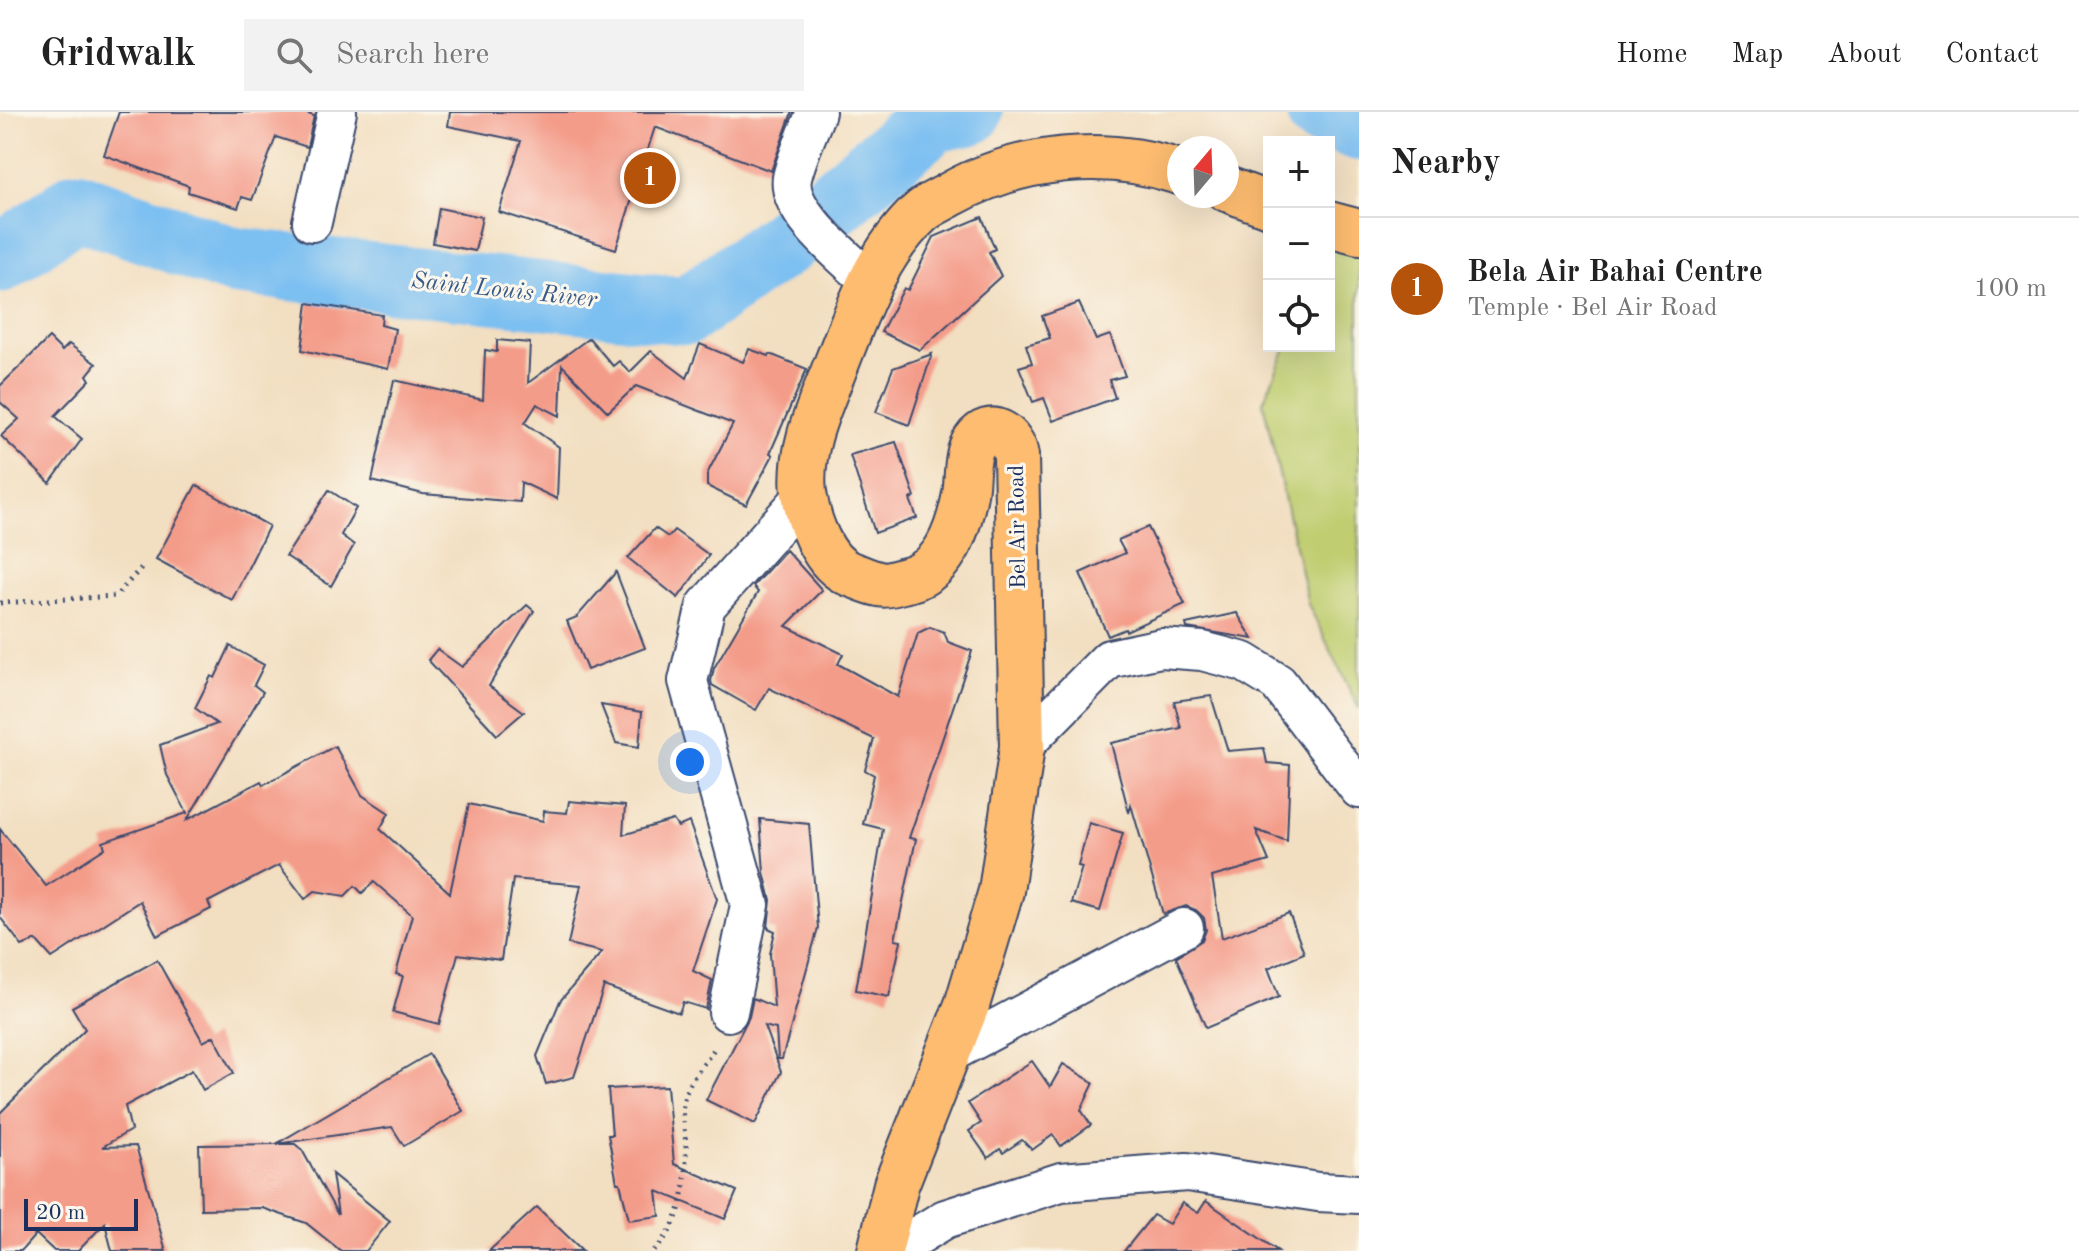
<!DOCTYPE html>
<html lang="en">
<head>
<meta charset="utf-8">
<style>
  body { margin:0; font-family:"Old Standard TT",serif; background:#f2f2f2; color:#222 }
  .controls { position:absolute; right:24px; top:24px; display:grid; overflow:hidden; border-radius:0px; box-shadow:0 8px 32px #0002 }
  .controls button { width:72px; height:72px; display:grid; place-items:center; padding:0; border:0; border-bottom:2px solid #e0e0e0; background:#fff; color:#222; font:40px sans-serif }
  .compass { position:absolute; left:1167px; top:24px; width:72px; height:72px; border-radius:50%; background:#fff; box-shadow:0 8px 32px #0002; rotate:19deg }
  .scale { position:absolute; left:24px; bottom:20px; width:114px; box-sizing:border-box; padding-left:8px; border:4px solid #1b2f5e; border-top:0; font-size:22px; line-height:28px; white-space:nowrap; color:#1b2f5e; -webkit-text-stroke:6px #fbf7ec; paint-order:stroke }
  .you { position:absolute; left:690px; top:650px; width:28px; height:28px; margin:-20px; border:6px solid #fff; border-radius:50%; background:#1a73e8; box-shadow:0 0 0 12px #1a73e833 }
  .badge { display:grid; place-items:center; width:52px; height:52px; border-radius:50%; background:#b45309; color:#fff; font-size:26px; font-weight:700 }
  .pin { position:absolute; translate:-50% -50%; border:4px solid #fff; box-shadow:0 2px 8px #0006 }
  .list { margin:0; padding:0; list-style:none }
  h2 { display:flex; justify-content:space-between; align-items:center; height:104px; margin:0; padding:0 32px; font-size:34px }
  h2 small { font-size:26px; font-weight:400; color:#767676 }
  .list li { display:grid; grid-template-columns:52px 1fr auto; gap:24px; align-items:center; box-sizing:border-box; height:144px; padding:0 32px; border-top:2px solid #e0e0e0 }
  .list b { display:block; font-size:30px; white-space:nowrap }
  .list p { margin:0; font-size:26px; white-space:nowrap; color:#767676 }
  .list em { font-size:26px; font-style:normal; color:#767676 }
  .icon { flex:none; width:44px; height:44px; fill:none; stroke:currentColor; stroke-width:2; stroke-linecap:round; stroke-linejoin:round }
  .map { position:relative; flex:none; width:1359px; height:1139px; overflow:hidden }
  header { display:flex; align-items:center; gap:48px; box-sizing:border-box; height:112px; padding:0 40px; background:#fff; border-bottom:2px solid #e0e0e0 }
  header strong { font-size:38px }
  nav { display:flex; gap:44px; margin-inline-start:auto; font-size:28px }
  .search { width:560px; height:72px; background:#f2f2f2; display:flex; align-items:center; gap:20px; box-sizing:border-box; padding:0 28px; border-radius:0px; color:#767676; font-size:30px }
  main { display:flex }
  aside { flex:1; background:#fff }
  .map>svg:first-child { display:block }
  .green { fill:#c0cd6f; stroke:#6e7e66; stroke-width:2 }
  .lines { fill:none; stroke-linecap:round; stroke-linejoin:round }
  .river { stroke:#7bbff1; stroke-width:68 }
  .building { fill:#f49c8a }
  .minor-casing { stroke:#3b496d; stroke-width:42 }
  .major-casing { stroke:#3b496d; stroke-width:48 }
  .path { stroke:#3b496d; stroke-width:5; stroke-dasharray:2 6; stroke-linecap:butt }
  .minor { stroke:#fff; stroke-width:38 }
  .major { stroke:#fdbc70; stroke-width:44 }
  .labels { text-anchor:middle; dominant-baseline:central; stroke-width:6; stroke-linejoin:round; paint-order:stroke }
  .street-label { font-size:22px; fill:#1b2f5e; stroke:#fbf7ec }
  .water-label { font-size:24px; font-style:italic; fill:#385a8a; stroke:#fbf7ec }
</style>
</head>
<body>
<header>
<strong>Gridwalk</strong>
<div class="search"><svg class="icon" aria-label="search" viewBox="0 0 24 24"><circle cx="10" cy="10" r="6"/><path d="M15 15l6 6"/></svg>Search here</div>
<nav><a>Home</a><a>Map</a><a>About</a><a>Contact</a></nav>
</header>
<main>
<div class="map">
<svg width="1359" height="1139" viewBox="0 0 1359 1139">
  <rect width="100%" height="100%" fill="#fbf7ec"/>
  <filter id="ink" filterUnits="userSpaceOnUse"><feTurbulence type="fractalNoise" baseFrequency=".0125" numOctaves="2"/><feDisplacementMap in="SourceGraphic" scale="16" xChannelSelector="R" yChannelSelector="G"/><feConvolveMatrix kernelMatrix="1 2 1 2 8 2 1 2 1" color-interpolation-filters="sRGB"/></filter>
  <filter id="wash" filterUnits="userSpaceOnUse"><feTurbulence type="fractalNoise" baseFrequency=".006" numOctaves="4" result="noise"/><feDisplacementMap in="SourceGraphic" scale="32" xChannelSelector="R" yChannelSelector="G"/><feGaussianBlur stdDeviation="1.8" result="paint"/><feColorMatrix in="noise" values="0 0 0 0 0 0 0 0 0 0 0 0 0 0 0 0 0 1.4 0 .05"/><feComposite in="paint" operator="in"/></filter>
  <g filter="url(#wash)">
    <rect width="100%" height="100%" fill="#f2dec0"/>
    <!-- green -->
    <path class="green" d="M1333 128 1359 129V597L1308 492 1263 290 1287 234H1329V136Z"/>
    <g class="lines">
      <!-- river -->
      <g class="river">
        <path d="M1320 0 1359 15"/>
        <path d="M0 147 77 93 234 149 686 199 785 130 933 7 969 0"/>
      </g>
    </g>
    <g id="blocks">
      <!-- building -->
      <g class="building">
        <path d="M119 0H302L314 4 307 35 276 25 252 88 242 85 238 96 188 80 189 74 104 43Z"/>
        <path d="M450 0H792L771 59 655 15 616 137 499 100 521 29 448 14Z"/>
        <path d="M439 96 482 105 475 139 433 131Z"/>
        <path d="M982 105 995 137 989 140 1001 164 920 238 881 220 904 176 908 178 934 125Z"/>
        <path d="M308 191 382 203 381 213 395 217 388 257 302 238Z"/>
        <path d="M1079 191 1096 228 1110 223 1125 264 1109 268 1115 286 1053 309 1044 286 1033 290 1019 255 1032 251 1026 233 1050 226 1042 204Z"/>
        <path d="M49 226 62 239 69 232 96 252 87 263 90 268 55 304 82 327 50 371 1 324 19 307 0 290V274Z"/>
        <path d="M589 226 613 254 619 249 630 260 651 239 687 266 700 232 743 250 749 237 769 244 770 242 807 257 770 341 773 343 746 393 707 374V362L733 312 636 274 608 300 562 253 560 304 537 292 525 311 559 335 557 387 521 370 520 390 423 382 372 369 394 268 483 288 485 238 497 240V228L530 231 528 271Z"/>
        <path d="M932 242 909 313 876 300 893 256Z"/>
        <path d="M896 330 915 385 910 387 917 406 875 421 850 343Z"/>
        <path d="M196 373 269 414 232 488 156 447Z"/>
        <path d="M329 378 356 396 341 423 354 433 331 474 286 444Z"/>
        <path d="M1148 415 1185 492 1126 519 1125 517 1108 524 1080 461 1125 441 1118 428Z"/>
        <path d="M655 416 668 425 674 418 709 443 678 486 628 446Z"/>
        <path d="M786 438 822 478 786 514 843 542 838 552 898 585 918 521 930 515 944 520 948 530 972 539 909 726 916 727 895 828 901 829 889 885 856 878 883 717 863 712 874 663 865 658 874 627 769 576 756 598 712 573 711 569 714 556 758 480 753 474Z"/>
        <path d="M616 460 645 536 587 558 567 509 577 505Z"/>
        <path d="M527 493 534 499 489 574 524 600 497 623 428 548 437 537 462 555Z"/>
        <path d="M1237 501 1253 527 1187 516 1186 512Z"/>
        <path d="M230 534 264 553 254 573 263 580 187 708 261 669 263 673 335 634 362 683 389 701 380 717 450 781 469 692 543 709 544 699 567 701 569 689 625 694 623 723 673 708 678 715 689 710 717 787 693 859 712 868 706 897 683 890 679 901 604 874 574 965 546 972 537 944 560 889 602 840 568 832 581 773 513 767 501 848 458 842 439 912 393 900 403 864 396 862 412 803 374 770 362 781 355 774 345 784 315 779 305 787 279 753 208 790 211 797 157 824 140 789 52 846 36 828 22 834 0 805V717L46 774 105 736 103 730 187 701 167 663 160 633 217 612 195 596 211 564 215 566Z"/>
        <path d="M1211 584 1228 639 1264 636 1267 651 1290 653 1287 729 1256 718 1269 749 1212 765 1222 826 1289 801 1304 841 1268 856 1279 885 1206 916 1176 845 1202 828 1206 818 1204 806 1196 798 1186 794 1163 802 1131 693 1129 701 1111 631 1181 616 1174 589Z"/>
        <path d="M601 593 642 600 639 635 616 631Z"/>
        <path d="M760 707 809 712 818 816 782 947H778L776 917 764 914 781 960 755 1012 706 988 749 905 753 886 774 895 770 842 775 819 768 816 771 788 764 760Z"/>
        <path d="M1089 711 1123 721 1100 799 1071 791 1082 755 1078 754Z"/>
        <path d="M157 848 203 930 214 924 234 961 203 978 192 958 125 994 131 1018 102 1035 136 1034 166 1139H112L105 1111 78 1139H54L36 1122 21 1139H0V1001L85 917 72 895Z"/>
        <path d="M429 942 463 999 404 1034 392 1015 276 1032H295L302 1038 338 1103 332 1062 390 1109 366 1139H341L306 1111 262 1096 201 1097 199 1033 276 1032Z"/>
        <path d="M1032 949 1050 975 1063 952 1094 971 1081 998 1091 1013 1061 1034 1053 1023 1032 1038 1022 1028 1003 1041 1000 1037 988 1046 969 1019 981 1011 968 991Z"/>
        <path d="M667 974 674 1052 737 1079 725 1107 657 1079 660 1104 629 1108 620 1071H617L608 1023H612L608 977Z"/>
        <path d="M1206 1089 1278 1139H1124L1153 1103 1169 1112 1182 1091 1198 1101Z"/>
        <path d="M537 1095 583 1139H489Z"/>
      </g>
    </g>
  </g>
  <g filter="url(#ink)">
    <use href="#blocks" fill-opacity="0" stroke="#3b496d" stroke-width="2"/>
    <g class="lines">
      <!-- minor casing -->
      <g class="minor-casing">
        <g id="minor">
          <path d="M816 0C808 21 797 44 792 66 786 100 847 147 870 169"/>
          <path d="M312 110 337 0"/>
          <path d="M1022 635 1109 547 1161 536 1202 539 1244 550 1278 571 1359 677"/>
          <path d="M728 900 750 793 688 569 706 494 805 383"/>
          <path d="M948 942 1184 816"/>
          <path d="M893 1139 945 1107 1061 1070 1187 1060 1318 1080 1359 1082"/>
        </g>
      </g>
      <!-- major casing -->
      <g class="major-casing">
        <g id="major">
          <path d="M1227 77 1269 93"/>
          <path d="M1329 112 1359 120"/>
          <path d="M880 1139 896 1073 967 893 1001 779 1022 635 1016 344C1013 323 990 307 975 329 965 343 968 366 965 382 958 419 944 462 902 469 895 471 886 474 879 472 869 470 859 465 850 462 822 451 808 408 804 381 799 336 820 294 836 253 857 200 876 142 920 101 928 93 941 88 951 82 1019 44 1106 35 1179 60"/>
        </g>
      </g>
      <!-- path -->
      <g class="path">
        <path d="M0 491 116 484 141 456"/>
        <path d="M654 1139C682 1111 687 1075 686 1036 686 1022 681 1007 683 993 686 968 703 956 715 935"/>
      </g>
      <!-- minor -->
      <use href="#minor" class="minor"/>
      <!-- major -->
      <use href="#major" class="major"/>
    </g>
  </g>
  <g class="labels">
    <!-- street labels -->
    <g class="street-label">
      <text transform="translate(1018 415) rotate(-91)">Bel Air Road</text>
    </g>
    <!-- water labels -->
    <g class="water-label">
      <text transform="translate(504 179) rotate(6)">Saint Louis River</text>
    </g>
  </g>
</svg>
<div class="controls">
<button>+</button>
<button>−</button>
<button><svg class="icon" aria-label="locate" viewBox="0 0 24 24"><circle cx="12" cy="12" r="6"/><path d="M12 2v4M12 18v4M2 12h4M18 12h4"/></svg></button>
</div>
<svg class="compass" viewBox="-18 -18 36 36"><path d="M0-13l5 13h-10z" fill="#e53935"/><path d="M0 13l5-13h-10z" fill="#767676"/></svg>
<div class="scale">20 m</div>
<div class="you"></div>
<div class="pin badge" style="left:650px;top:66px">1</div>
</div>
<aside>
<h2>Nearby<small></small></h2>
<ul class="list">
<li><span class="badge">1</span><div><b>Bela Air Bahai Centre</b><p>Temple · Bel Air Road</p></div><em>100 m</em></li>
</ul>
</aside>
</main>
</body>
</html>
